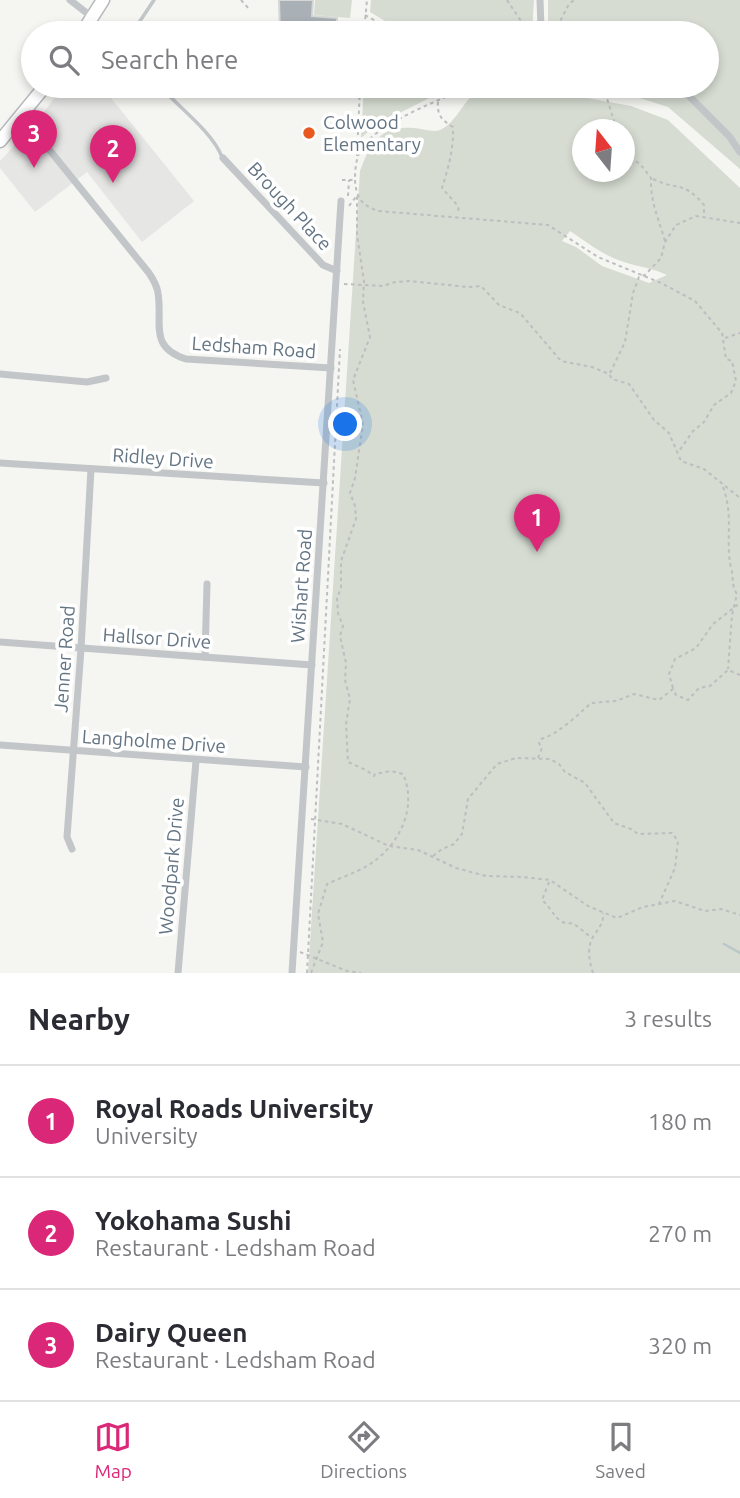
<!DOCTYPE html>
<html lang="en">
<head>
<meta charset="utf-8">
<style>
  body { margin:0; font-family:Ubuntu,sans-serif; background:#f2f2f3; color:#2b2b33 }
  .compass { position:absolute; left:572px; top:119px; width:63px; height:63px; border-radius:50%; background:#fff; box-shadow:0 4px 10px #0003; rotate:343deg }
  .you { position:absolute; left:346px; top:425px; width:24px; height:24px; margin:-18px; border:5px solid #fff; border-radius:50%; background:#1a73e8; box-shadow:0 0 0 10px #1a73e833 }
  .badge { display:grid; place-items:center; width:46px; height:46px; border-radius:50%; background:#db2777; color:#fff; font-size:23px; font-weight:700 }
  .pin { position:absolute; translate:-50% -58px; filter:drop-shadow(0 2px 4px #0008) }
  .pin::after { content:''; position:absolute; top:37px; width:24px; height:21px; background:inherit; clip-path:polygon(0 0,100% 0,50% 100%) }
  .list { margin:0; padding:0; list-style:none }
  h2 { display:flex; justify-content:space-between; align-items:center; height:91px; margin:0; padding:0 28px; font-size:30px }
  h2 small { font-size:23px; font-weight:400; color:#7c7c81 }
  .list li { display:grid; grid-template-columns:46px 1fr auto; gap:21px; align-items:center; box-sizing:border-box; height:112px; padding:0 28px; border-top:2px solid #e1e1e2 }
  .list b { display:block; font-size:26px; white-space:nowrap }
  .list p { margin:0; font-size:23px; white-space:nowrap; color:#7c7c81 }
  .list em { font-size:23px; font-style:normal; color:#7c7c81 }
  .icon { flex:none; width:38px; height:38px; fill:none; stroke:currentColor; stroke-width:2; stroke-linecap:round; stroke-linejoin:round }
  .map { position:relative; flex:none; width:740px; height:973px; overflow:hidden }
  .search { position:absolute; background:#fff; box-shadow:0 4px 10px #0003; left:21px; right:21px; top:21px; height:77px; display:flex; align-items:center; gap:18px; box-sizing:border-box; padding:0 24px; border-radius:38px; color:#7c7c81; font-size:26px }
  .sheet { height:427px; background:#fff }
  nav { display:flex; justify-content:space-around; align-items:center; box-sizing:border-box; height:98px; border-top:2px solid #e1e1e2; background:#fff; font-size:19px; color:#7c7c81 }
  nav a { display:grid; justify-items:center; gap:4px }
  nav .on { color:#db2777 }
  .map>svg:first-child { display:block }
  .built { fill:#e6e7e5 }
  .green { fill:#d6dcd2; fill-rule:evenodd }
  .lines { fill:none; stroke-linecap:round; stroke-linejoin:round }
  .stream { stroke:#bac6ca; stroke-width:2.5 }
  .building { fill:#a9b1b7; stroke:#d6d7d4; stroke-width:2 }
  .primary-casing { stroke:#b5b9bd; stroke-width:15 }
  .path { stroke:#bcbec0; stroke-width:2; stroke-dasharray:3.5 3.5; stroke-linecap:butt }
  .service { stroke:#c2c6c9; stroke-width:3.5 }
  .minor { stroke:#c2c6c9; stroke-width:7 }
  .primary { stroke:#fff; stroke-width:12 }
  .poi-dot { fill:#e8581f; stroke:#fff; stroke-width:2.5 }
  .labels { text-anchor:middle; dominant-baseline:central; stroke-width:7; stroke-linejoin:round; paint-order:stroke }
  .poi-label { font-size:19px; fill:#637483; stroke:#fff; text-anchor:start }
  .street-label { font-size:19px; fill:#637483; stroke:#fff }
</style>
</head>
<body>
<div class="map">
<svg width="740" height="973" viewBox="0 0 740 973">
  <rect width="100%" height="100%" fill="#f5f5f1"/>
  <!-- built -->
  <path class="built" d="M63 86H96L107 93 194 201 142 242 87 172 35 212 0 168V161L39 119Z"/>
  <!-- green -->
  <g class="green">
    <path d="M315 0H352L350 18 314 15Z"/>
    <path d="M371 0H534L532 33H426L390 24 370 12Z"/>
    <path d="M548 0H740V169L668 107 627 94 588 90 581 86H707V33H548Z"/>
    <path d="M364 86H453L376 125 361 138Z"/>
    <path d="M487 86H561L576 96 631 106 668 120 740 188V973H308L360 171C370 144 380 125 413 128 422 128 432 133 440 130 459 122 463 95 487 86ZM582 130H624V172H582ZM570 231C588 243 604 256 624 262 639 267 653 268 667 275L649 283 602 266 576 247 562 241Z"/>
  </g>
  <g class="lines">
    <!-- stream -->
    <path class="stream" d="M724 944 740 953"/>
  </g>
  <!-- building -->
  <path class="building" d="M279 0H313L312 16 337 18 336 33H280Z"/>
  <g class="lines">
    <!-- primary casing -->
    <g class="primary-casing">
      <g id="primary">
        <path d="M82 33 103 0"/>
        <path d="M0 141 45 86"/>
      </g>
    </g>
    <!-- path -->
    <g class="path">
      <path d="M241 0 250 10"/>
      <path d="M507 0 529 33"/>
      <path d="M365 15 392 30 407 33"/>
      <path d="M364 33 367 0"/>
      <path d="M554 33 569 4 574 0"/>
      <path d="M472 86C444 98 377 123 361 149 356 158 355 170 355 180 356 198 362 205 378 211L548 225 598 257 661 283 695 301 722 333 726 359 732 361 736 381 731 393 714 405 704 422 693 431 679 451"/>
      <path d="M603 86 617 130"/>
      <path d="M438 102C437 116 442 120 453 127 454 148 448 169 442 188L458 206 459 214"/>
      <path d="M624 154 640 164 651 178C650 201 659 220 665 241"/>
      <path d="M357 156 360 86"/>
      <path d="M653 179C677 191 683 180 704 205V216"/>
      <path d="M342 180H355"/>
      <path d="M348 196 349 180"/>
      <path d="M349 206 356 197"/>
      <path d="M344 284 383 286 395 282 409 281 468 287 481 286 499 305 520 313 561 361 592 367 609 374 612 379 629 384 654 420 669 433 681 461 704 469 740 498"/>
      <path d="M725 338 740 333"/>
      <path d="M610 373 625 342 633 293 639 277 645 275 661 258 665 242 676 225 696 216 740 223"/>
      <path d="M723 487C734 517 725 540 731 568 734 578 731 585 737 594L732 615 728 669"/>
      <path d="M673 688 669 674 675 659 696 648 713 624 740 603"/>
      <path d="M538 758 542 748 539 743 541 739C557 735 579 714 591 703L616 701 634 694 659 700 673 689 676 695 688 700 699 688 710 686 728 670 740 675"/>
      <path d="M311 819 342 824 389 846 418 850 456 868 486 876 523 877 550 880 588 906 617 918 643 907 675 901 705 911 721 909 740 915"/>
      <path d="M433 856 442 849 454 844 462 834 468 799 497 764 516 758 550 759 559 764 565 772 585 783 614 823 631 829 638 834 672 833 678 841 675 868 659 904"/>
      <path d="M549 882 542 900C554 910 556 926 573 923L592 938"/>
      <path d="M300 952 347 971 361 973"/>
      <path d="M307 973 340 349"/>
      <path d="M311 973 323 942 318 914 327 884C340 878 355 873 367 866 399 847 418 808 403 774L391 771 375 774 374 776 366 770 348 762 346 724 350 699 345 680 346 663 340 636 343 626 338 613 337 598 341 588V561L356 519 355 506 350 493 355 478 363 424 353 380 370 337 363 302 364 281 357 235V196"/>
      <path d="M593 973C589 961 586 945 595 934 600 926 604 922 603 913"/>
    </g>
    <!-- service -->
    <g class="service">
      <path d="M132 33 154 0"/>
      <path d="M160 86C178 107 212 131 222 157"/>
    </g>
    <!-- minor -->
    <g class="minor">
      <path d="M70 0 92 17"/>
      <path d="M540 0 541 27 544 33"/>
      <path d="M679 86 729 136 740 152"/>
      <path d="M22 116 149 273C153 279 157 286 158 293 163 323 148 347 186 359L331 368"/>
      <path d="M223 158 323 265 337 271"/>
      <path d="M0 374 87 382 106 378"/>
      <path d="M0 463 324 483"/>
      <path d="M0 642 312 665"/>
      <path d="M205 657 207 584"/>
      <path d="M0 745 306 767"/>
      <path d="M72 849 67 837 81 649 91 469"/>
      <path d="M178 973 196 761"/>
      <path d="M292 973 341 201"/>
    </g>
    <!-- primary -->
    <use href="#primary" class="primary"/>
  </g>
  <!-- markers -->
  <circle class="poi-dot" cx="309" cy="133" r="7"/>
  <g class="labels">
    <!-- poi labels -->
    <g class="poi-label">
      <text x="323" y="122">Colwood<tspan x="323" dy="22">Elementary</tspan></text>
    </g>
    <!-- street labels -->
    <g class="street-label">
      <text transform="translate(290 206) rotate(47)">Brough Place</text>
      <text transform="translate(254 347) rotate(4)">Ledsham Road</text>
      <text transform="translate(163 458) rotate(4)">Ridley Drive</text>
      <text transform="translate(301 586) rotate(-86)">Wishart Road</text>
      <text transform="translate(157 638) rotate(4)">Hallsor Drive</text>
      <text transform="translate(64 659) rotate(-86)">Jenner Road</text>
      <text transform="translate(154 741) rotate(4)">Langholme Drive</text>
      <text transform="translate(171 866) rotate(-85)">Woodpark Drive</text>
    </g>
  </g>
</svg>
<svg class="compass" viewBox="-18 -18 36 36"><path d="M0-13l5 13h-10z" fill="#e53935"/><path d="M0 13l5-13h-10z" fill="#7c7c81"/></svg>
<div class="you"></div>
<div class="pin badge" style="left:537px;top:552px">1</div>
<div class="pin badge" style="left:113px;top:183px">2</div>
<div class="pin badge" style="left:34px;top:168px">3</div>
<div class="search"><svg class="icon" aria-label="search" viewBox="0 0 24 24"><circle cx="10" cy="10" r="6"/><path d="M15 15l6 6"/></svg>Search here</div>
</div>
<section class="sheet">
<h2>Nearby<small>3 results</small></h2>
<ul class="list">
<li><span class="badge">1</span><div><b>Royal Roads University</b><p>University</p></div><em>180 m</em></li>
<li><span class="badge">2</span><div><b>Yokohama Sushi</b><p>Restaurant · Ledsham Road</p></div><em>270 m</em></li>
<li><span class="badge">3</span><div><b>Dairy Queen</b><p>Restaurant · Ledsham Road</p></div><em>320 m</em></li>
</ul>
</section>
<nav>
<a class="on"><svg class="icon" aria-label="map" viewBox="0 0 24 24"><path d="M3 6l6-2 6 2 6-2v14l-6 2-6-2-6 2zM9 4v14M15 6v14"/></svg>Map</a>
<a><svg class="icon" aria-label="directions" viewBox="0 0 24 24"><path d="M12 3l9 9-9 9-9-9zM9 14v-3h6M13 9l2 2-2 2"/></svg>Directions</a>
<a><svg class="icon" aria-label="saved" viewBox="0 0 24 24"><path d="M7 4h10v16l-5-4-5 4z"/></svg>Saved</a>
</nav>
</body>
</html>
